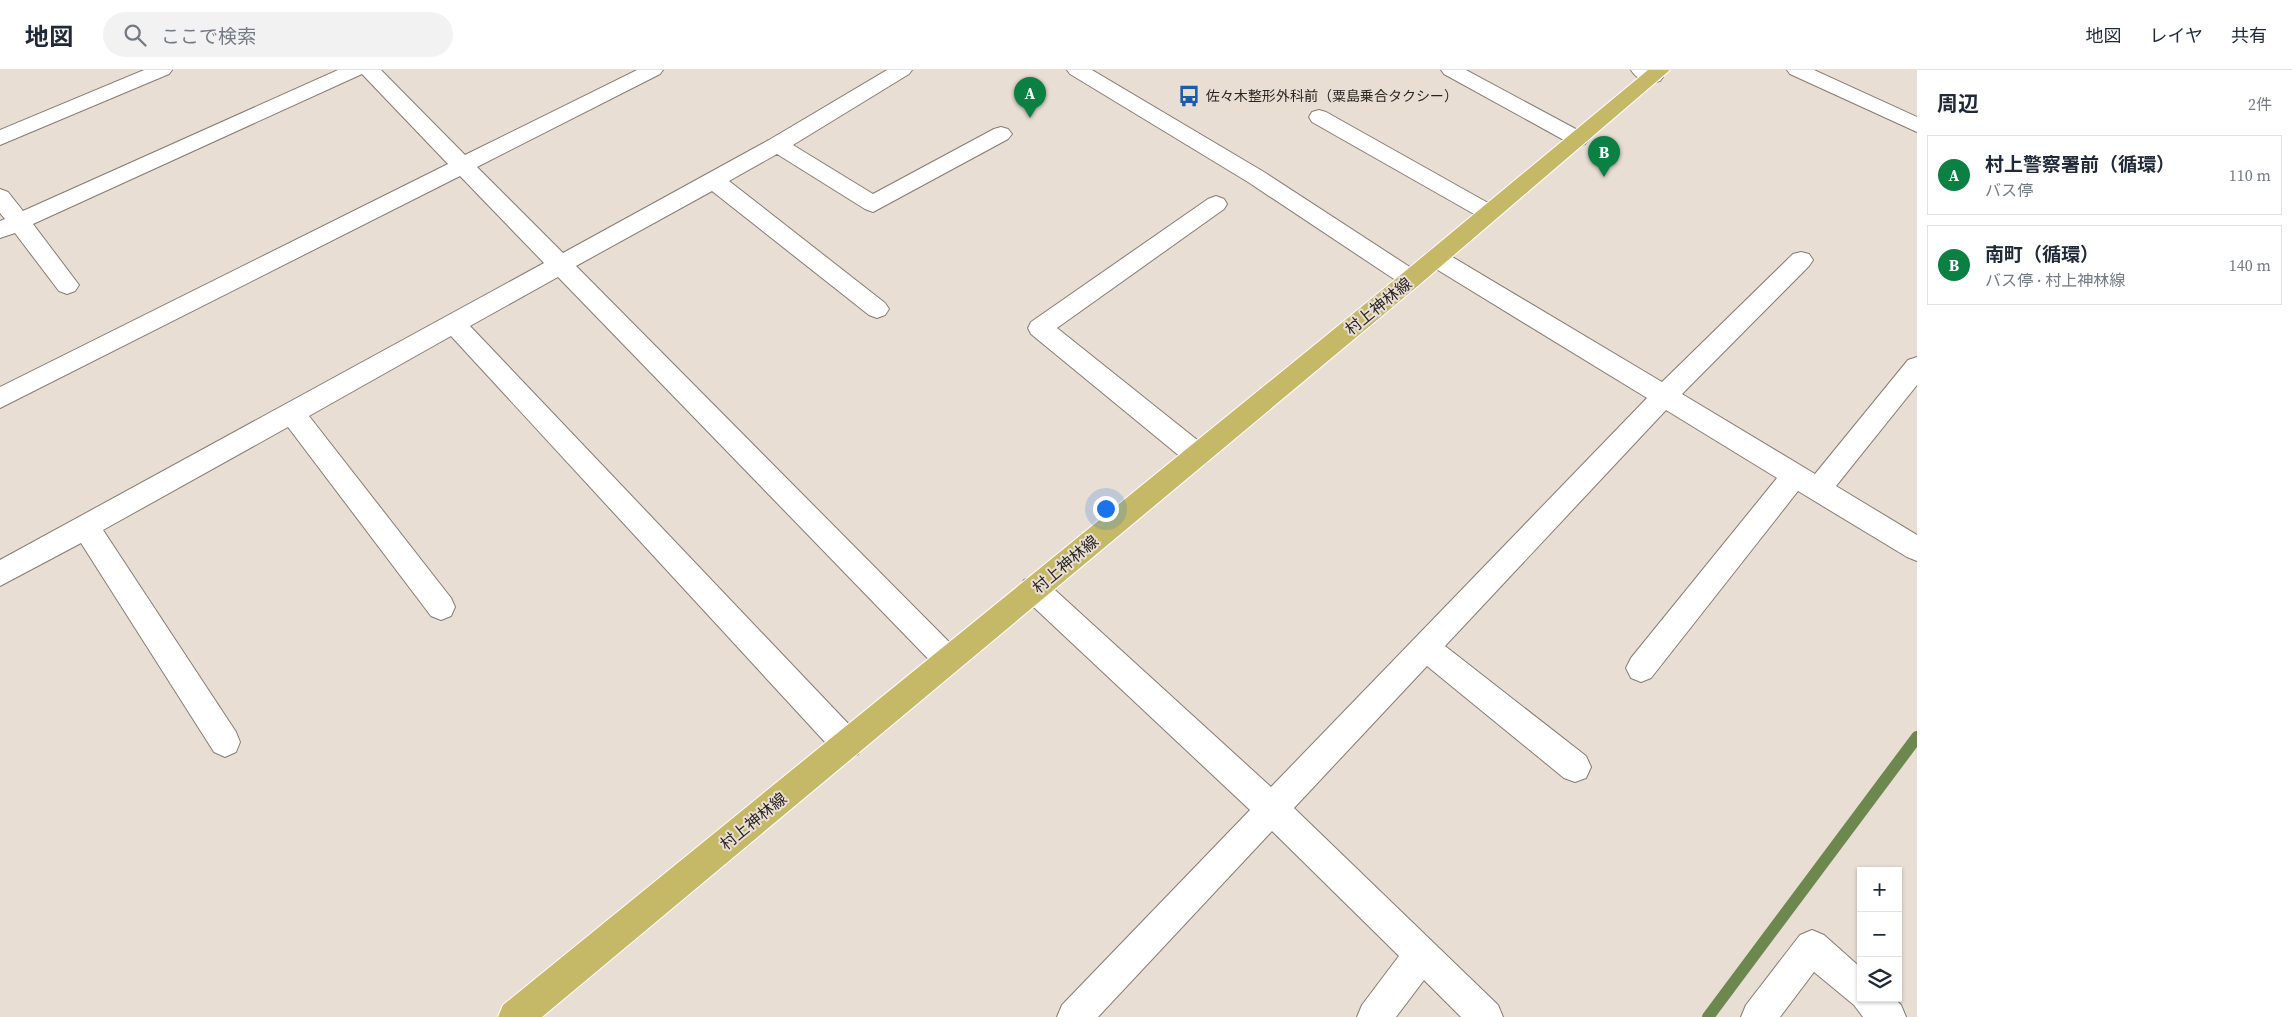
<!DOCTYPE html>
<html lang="ja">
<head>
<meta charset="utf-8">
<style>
  body { margin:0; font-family:"Source Serif 4","Noto Sans JP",serif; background:#f2f2f3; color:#1f2937 }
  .controls { position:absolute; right:15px; bottom:15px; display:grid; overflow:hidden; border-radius:0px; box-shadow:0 1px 4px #0004 }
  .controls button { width:45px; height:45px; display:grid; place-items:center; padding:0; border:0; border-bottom:1px solid #e0e1e3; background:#fff; color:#1f2937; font:25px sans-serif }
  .you { position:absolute; left:1105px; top:438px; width:18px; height:18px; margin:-12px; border:4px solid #fff; border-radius:50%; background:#1a73e8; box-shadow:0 0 0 8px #1a73e833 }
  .badge { display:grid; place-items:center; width:32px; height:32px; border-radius:50%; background:#0b8043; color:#fff; font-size:16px; font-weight:700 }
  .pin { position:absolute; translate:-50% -41px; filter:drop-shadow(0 1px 2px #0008) }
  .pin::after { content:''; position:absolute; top:26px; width:18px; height:15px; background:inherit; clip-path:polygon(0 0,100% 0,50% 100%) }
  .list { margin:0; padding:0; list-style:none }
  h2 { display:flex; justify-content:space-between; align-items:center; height:65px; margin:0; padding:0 20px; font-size:21px }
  h2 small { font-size:16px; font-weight:400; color:#747a83 }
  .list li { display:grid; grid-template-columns:32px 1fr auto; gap:15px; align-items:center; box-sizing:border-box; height:80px; margin:0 10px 10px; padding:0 10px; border:1px solid #e0e1e3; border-radius:0px }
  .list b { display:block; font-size:19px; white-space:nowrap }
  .list p { margin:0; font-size:16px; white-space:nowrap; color:#747a83 }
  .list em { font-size:16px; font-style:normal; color:#747a83 }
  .icon { flex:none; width:28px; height:28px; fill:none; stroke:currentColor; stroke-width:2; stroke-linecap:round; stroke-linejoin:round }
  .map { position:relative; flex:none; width:1917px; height:947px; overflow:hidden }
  header { display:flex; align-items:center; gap:30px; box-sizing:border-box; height:70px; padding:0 25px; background:#fff; border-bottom:1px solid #e0e1e3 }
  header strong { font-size:24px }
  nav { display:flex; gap:28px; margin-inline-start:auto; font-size:18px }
  .search { width:350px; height:45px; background:#f2f2f3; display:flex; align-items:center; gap:12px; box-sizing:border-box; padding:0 18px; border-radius:28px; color:#747a83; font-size:19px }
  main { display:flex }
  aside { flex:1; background:#fff }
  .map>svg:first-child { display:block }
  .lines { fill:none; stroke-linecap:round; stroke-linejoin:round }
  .stream { stroke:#6c884e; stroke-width:12 }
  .minor-casing { stroke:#857b72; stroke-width:2 }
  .major-casing { stroke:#fff; stroke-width:2 }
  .minor { fill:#fff; fill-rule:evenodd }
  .major { fill:#c5b867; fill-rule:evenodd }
  .labels { text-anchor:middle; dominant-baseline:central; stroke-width:4; stroke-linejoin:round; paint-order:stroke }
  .far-poi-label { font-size:14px; fill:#2a2522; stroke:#e9ded4; text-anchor:start }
  .street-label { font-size:16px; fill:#2a2522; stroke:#e9ded4 }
</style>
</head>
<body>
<header>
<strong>地図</strong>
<div class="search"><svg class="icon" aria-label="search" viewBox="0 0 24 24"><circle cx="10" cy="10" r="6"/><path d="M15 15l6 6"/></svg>ここで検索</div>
<nav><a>地図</a><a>レイヤ</a><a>共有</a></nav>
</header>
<main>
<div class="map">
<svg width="1917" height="947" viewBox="0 0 1917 947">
  <rect width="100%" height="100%" fill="#e9ded4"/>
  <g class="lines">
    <!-- stream -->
    <path class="stream" d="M1708 947 1917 667"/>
    <!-- minor casing -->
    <g class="minor-casing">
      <g id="minor">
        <path d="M144 0H172L169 4 0 75V60Z"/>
        <path d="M338 0H381L465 85 637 0H663L660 4 477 97 563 183 769 70 887 0H912L909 4 793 75 873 124 994 59 1001 57 1008 59 1012 64 1008 69 873 142 865 139 777 84 729 111 885 233 889 239 885 245 877 248 869 245 712 121 576 196 958 581 963 590 958 599 948 603 938 599 558 207 470 256 858 664 862 674 858 684 847 689 836 684 451 266 309 346 451 528 455 537 451 546 441 550 431 546 288 357 103 460 236 662 240 672 236 682 225 687 214 682 81 473 0 516V490L544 193 460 106 0 338V317L448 94 362 4 33 154 79 215 75 221 67 224 59 221 15 163 0 168V151L5 149 0 143V119L8 122 23 141Z"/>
        <path d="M1067 0H1092L1264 102 1419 203 1423 209 1419 215 1411 217 1403 215 1248 112 1070 4Z"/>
        <path d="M1441 0H1466L1585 64 1589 69 1585 74 1578 76 1571 74 1444 4Z"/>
        <path d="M1631 0H1656L1663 7 1660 11C1649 14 1637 10 1631 0Z"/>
        <path d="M1787 0H1814L1917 47V62L1790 4Z"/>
        <path d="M1319 40 1326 42 1497 138 1500 143 1497 148 1489 151 1481 148 1312 52 1309 47 1312 42Z"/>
        <path d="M1216 126 1224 129 1227 134 1224 139 1057 258 1206 377 1210 385 1206 393 1197 396 1188 393 1031 264 1028 258 1031 252 1208 129Z"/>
        <path d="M1436 180 1444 182 1662 312 1793 184 1801 182 1809 184 1813 190 1809 196 1682 324 1815 404 1908 290 1917 287V315L1836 416 1917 465V491L1907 487 1798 421 1651 608 1641 612 1631 608 1626 598 1631 588 1777 408 1666 340 1445 576 1586 686 1591 697 1586 708 1575 712 1564 708 1427 596 1294 738 1498 935 1503 947H1461L1424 910 1396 947H1357L1362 935 1399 886 1272 761 1098 947H1057L1062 935 1250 740 1024 528 1020 519 1024 510 1034 507 1044 510 1271 717 1647 328 1428 194 1424 188 1428 182Z"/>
        <path d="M1812 860 1824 865 1861 898V928H1894L1901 935 1906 947H1863L1854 935 1814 902 1780 947H1741L1746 935 1800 865Z"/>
      </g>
    </g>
    <!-- major casing -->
    <g class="major-casing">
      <path id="major" d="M1648 0H1670L1419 215 542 947H498L503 935 1403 203Z"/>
    </g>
    <!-- minor -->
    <use href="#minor" class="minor"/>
    <!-- major -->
    <use href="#major" class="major"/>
  </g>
  <!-- icons -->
  <defs>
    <g id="bus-bare" transform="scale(1.725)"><path d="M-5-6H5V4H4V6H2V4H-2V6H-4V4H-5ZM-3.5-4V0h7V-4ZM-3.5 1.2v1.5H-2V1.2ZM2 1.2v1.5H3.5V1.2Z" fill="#1d5bac" stroke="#e9ded4" stroke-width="2.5" paint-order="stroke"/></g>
  </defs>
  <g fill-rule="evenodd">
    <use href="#bus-bare" x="1189" y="26"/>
  </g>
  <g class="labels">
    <!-- far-poi labels -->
    <g class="far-poi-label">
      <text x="1206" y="26">佐々木整形外科前（粟島乗合タクシー）</text>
    </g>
    <!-- street labels -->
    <g class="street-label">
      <text transform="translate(1378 236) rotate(-39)">村上神林線</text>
      <text transform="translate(1065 494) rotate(-40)">村上神林線</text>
      <text transform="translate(753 751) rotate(-39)">村上神林線</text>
    </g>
  </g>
</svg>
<div class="controls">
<button>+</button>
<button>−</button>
<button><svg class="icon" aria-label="layers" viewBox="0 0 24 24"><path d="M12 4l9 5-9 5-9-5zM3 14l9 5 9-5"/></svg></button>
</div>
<div class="you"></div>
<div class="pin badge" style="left:1030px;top:48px">A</div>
<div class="pin badge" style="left:1604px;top:107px">B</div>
</div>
<aside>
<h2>周辺<small>2件</small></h2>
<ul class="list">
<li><span class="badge">A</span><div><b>村上警察署前（循環）</b><p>バス停</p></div><em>110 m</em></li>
<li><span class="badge">B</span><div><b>南町（循環）</b><p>バス停 · 村上神林線</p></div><em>140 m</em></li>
</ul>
</aside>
</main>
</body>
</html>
